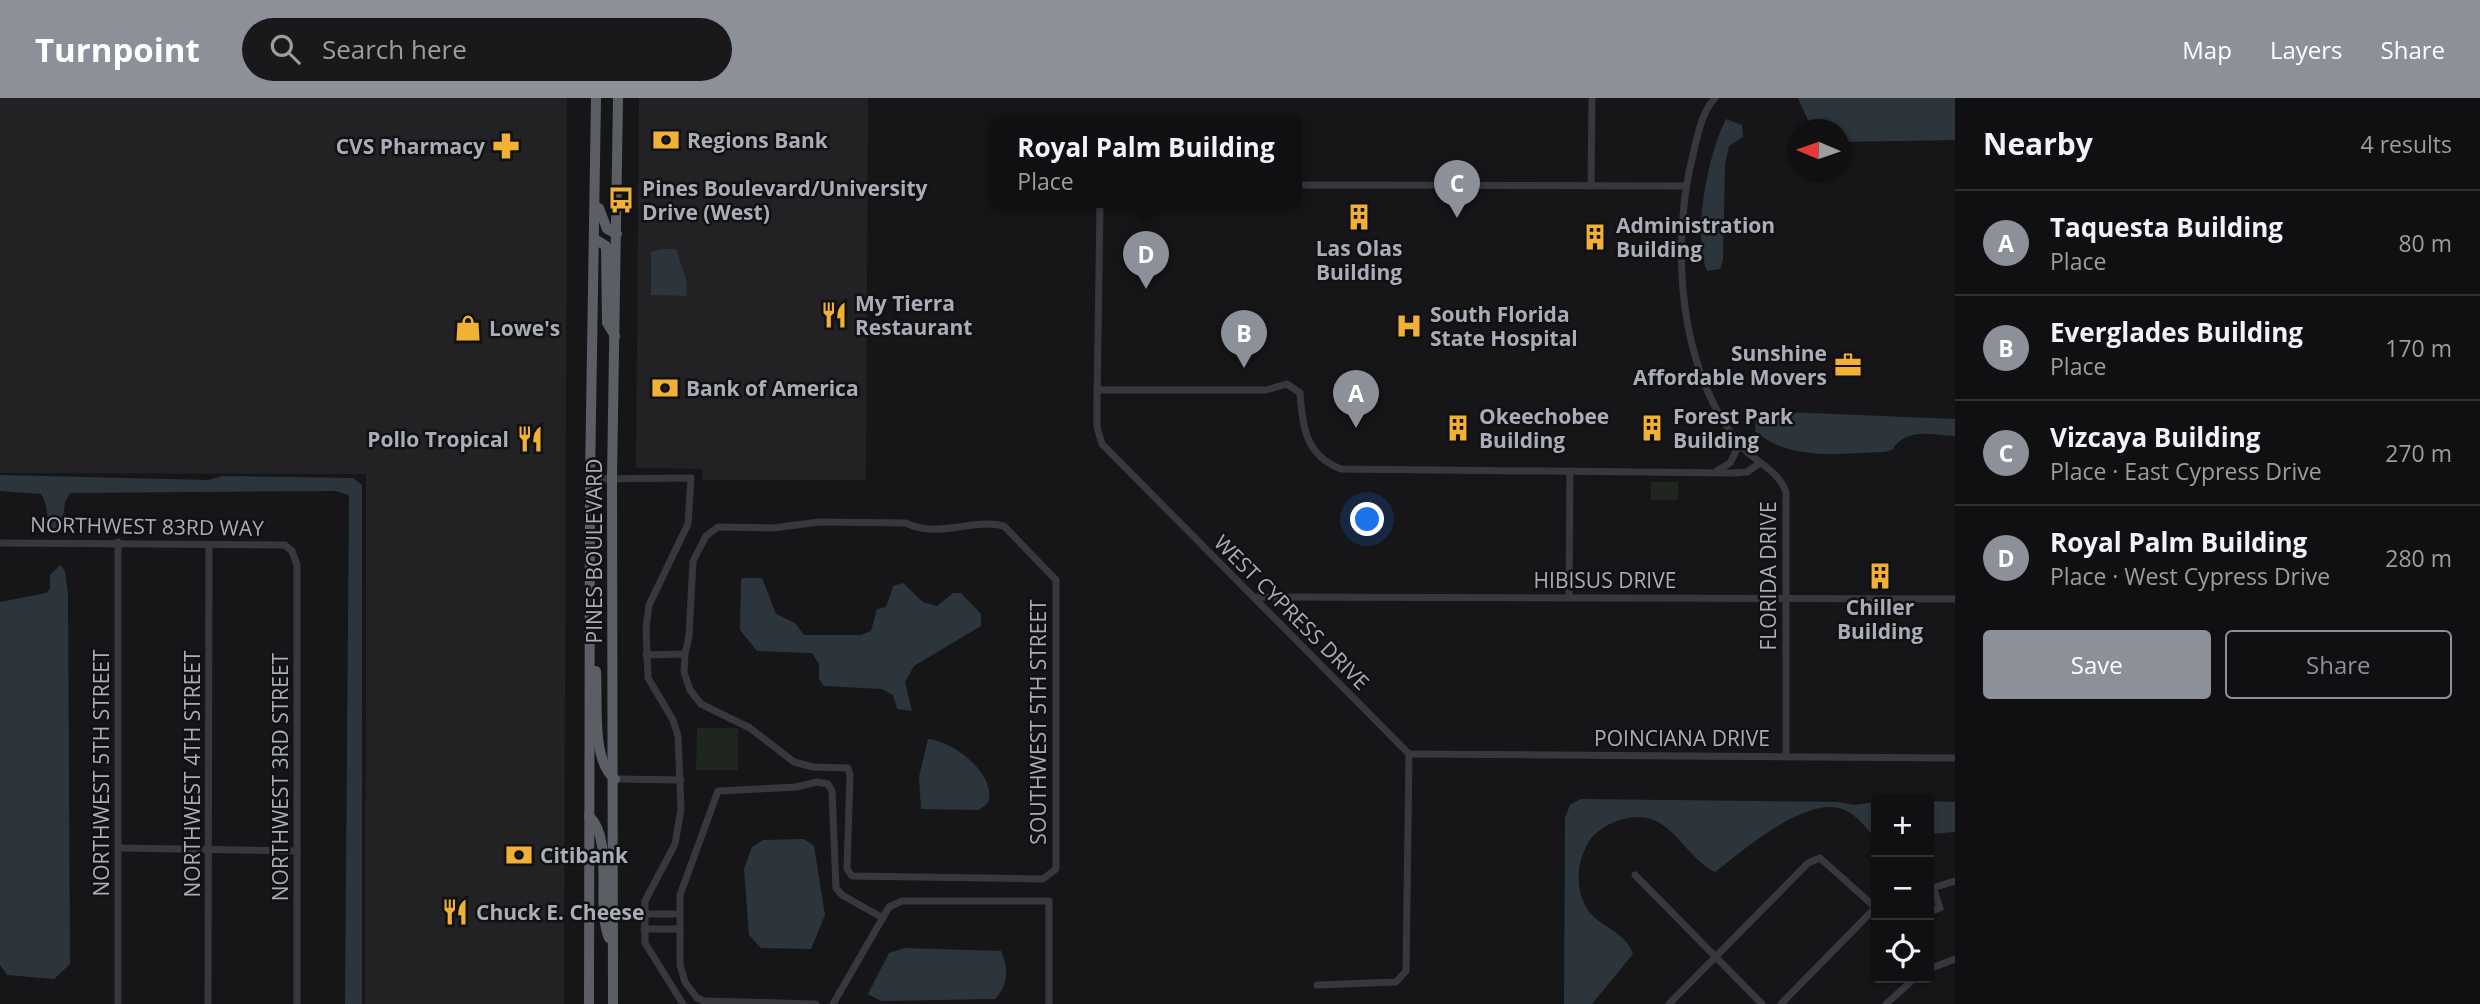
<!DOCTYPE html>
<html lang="en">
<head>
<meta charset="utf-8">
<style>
  body { margin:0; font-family:"Open Sans",sans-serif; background:#19191b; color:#f1f3f6 }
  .controls { position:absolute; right:21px; bottom:21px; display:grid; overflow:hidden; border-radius:7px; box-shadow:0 2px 5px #0004 }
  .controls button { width:63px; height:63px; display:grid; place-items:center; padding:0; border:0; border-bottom:2px solid #303032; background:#101012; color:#f1f3f6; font:35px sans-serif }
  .compass { position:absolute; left:1787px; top:21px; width:63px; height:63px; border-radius:50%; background:#101012; box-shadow:0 2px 5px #0004; rotate:272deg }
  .you { position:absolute; left:1368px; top:422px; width:24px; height:24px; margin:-18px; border:5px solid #fff; border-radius:50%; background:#1a73e8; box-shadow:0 0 0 10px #1a73e833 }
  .badge { display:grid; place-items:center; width:46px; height:46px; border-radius:50%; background:#8c9099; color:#fff; font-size:23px; font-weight:700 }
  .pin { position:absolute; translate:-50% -58px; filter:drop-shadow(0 2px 4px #0008) }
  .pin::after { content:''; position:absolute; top:37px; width:24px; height:21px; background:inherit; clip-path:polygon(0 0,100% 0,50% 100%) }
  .popup { position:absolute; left:990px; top:19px; width:312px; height:91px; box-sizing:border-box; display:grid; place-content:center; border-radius:7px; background:#101012; filter:drop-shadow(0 2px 5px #0005); font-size:23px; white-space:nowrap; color:#9c9d9f }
  .popup b { font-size:26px; color:#f1f3f6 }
  .popup::after { content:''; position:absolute; left:50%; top:100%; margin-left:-14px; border:14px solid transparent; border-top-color:#101012 }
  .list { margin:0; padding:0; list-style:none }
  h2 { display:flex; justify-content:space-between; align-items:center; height:91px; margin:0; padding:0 28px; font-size:30px }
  h2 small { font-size:23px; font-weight:400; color:#9c9d9f }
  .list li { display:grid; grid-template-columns:46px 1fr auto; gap:21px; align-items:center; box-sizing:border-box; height:105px; padding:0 28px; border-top:2px solid #303032 }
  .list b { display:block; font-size:26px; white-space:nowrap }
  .list p { margin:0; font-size:23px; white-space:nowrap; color:#9c9d9f }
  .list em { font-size:23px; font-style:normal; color:#9c9d9f }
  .actions { display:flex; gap:14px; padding:21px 28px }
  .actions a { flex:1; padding:16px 0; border:2px solid #8c9099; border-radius:7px; text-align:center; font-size:24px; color:#8c9099 }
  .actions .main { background:#8c9099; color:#fff }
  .icon { flex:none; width:38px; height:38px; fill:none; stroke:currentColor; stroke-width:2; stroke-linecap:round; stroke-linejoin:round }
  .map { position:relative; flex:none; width:1955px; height:906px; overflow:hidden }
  header { display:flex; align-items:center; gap:42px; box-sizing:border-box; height:98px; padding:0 35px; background:#8c9099; color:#fff }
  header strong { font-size:33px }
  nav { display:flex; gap:38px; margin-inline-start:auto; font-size:24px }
  .search { width:490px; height:63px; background:#19191b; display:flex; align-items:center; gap:18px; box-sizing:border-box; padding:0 24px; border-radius:38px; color:#9c9d9f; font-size:26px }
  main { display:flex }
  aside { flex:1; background:#101012 }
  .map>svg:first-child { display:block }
  .built { fill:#222225 }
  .green { fill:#1e261f }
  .water { fill:#2c353c }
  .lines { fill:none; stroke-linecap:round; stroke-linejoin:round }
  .minor { stroke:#37383d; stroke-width:7 }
  .trunk { stroke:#5b5e65; stroke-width:10 }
  .labels { text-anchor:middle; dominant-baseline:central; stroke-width:5; stroke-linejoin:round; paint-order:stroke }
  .poi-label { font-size:21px; font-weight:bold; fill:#a8adb8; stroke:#111113; text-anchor:start }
  .street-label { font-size:21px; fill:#a8adb8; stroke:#111113 }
</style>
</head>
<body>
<header>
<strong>Turnpoint</strong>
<div class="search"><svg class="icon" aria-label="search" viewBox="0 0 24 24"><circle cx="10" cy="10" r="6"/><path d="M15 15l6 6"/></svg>Search here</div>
<nav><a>Map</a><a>Layers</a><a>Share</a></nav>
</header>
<main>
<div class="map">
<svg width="1955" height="906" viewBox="0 0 1955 906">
  <rect width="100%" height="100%" fill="#161618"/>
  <!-- built -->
  <g class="built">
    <path d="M0 0H567L564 906H365L366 376 0 375Z"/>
    <path d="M639 0H868L866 382H702V371L636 370Z"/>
  </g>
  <!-- green -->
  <g class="green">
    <rect x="1651" y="384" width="27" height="18"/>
    <path d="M697 630H738V672H696Z"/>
  </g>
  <!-- water -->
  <g class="water">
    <path d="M1798 0H1955V42L1840 44V32L1812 31Z"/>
    <path d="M1726 21 1742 27 1743 39 1729 48 1725 66 1723 161 1720 171 1707 173C1692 136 1708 56 1726 21Z"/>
    <path d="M663 151H676L686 181 687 198 651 197V154Z"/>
    <path d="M1760 313 1955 321V338C1930 337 1907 329 1892 352L1884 354C1840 355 1791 364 1755 333L1756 316Z"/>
    <path d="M0 377 208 382 222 378 353 380 362 387V906H345L349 397 335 393 70 395 65 404 62 427 52 432C45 423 50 410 41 396L0 393Z"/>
    <path d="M60 467 65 473 68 496 70 866 54 881 7 877 0 867V504L46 495 50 491V477Z"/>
    <path d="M743 480H762L776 516 795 525 804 537H861L871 533 877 511 886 509 893 488 903 485 923 504 937 508 953 495H961L981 516V528L914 568 905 584 912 613 897 611 893 597 882 591 824 588 819 581V566L812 555 757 553 740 532 741 481Z"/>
    <path d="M928 641C953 642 998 678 988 705L979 712 921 711 919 679Z"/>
    <path d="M1581 701 1838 704 1855 707 1876 704V741C1866 730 1855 714 1839 710 1802 701 1742 753 1715 774 1679 756 1670 704 1617 723 1606 727 1594 734 1588 745 1577 765 1575 787 1585 807 1594 828 1627 833 1633 856L1592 906H1564L1565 720 1570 707Z"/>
    <path d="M1929 703 1955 704V734L1929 736Z"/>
    <path d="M804 741 814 748 825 817 811 851 761 850 749 837 744 771 752 749 763 742Z"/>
    <path d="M905 850 1001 853C1009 870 1008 888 995 901L881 903 868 896 889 855Z"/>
  </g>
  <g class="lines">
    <!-- minor -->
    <g class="minor">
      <path d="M1715 0C1703 13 1699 31 1695 48 1672 135 1676 245 1723 323 1729 332 1735 342 1742 349 1756 364 1779 373 1786 394V658"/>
      <path d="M1296 87 1686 88"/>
      <path d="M1591 88 1592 0"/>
      <path d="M1100 105 1097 305V329L1102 346 1409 656"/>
      <path d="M1097 292H1266L1287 286 1300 295C1303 329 1305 357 1341 371L1733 375 1747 374 1760 365"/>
      <path d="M1718 372 1730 365 1739 347"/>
      <path d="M590 381 691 380 688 426 649 507 646 530 648 580 673 622 678 638 681 711 675 746 645 803V845L683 906"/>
      <path d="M118 444V906"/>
      <path d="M0 445 285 447 292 453 297 467V906"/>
      <path d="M1255 499 1955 501"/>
      <path d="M1569 499 1570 373"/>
      <path d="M646 557 685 556 684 574 690 592 701 606 750 630 794 664 813 669 848 670 850 677 847 771 852 778 1043 781 1056 771V482L1004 428C971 420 938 441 906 425L819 424 773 430 718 429 706 438 693 463 689 538 685 556"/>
      <path d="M1409 656 1955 660"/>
      <path d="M615 681 681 682"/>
      <path d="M120 750 297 753"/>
      <path d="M1635 777 1762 906"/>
      <path d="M1929 791 1955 783"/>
      <path d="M1929 814 1940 810 1933 789"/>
      <path d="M644 816H679"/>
      <path d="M644 831H680"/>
      <path d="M1929 871 1955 861"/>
      <path d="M1317 887 1396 884 1406 873 1409 656"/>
      <path d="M208 906 209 447"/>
      <path d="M816 906 704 903 697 900 685 884 680 867V797L718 693 796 689 817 684 828 686 832 693 836 790 842 797 883 820"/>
      <path d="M833 906 889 809 902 803H1049V906"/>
      <path d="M1669 906 1808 765 1820 760 1876 810"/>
      <path d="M1781 906 1876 809"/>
      <path d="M1886 906 1915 880"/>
    </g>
    <!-- trunk -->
    <g class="trunk">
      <path d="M599 110 607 131 617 136"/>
      <path d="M595 141 606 148 607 225 615 238"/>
      <path d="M596 573C598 601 591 664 615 681"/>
      <path d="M589 718C615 742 595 807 609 840"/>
      <path d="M589 906 590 381 596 0"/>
      <path d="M613 906 612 380 618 0"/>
    </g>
  </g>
  <!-- icons -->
  <defs>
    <g id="bank-bare" transform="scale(2.1)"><path d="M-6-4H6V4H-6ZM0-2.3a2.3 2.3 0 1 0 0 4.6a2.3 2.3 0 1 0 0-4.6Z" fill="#f2b134" stroke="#111113" stroke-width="2.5" paint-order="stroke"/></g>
    <g id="pharmacy-bare" transform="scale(2.1)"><path d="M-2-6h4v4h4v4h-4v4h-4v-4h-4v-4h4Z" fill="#f2b134" stroke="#111113" stroke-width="2.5" paint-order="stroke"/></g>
    <g id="bus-bare" transform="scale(2.1)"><path d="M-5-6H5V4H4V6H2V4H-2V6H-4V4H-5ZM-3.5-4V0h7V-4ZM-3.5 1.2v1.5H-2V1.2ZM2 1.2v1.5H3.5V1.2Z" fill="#f2b134" stroke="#111113" stroke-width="2.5" paint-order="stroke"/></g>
    <g id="building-bare" transform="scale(2.1)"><path d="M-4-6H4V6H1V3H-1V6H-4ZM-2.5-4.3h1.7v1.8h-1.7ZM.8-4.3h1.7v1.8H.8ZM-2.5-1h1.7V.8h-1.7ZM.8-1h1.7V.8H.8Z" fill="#f2b134" stroke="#111113" stroke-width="2.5" paint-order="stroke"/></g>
    <g id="restaurant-bare" transform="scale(2.1)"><path d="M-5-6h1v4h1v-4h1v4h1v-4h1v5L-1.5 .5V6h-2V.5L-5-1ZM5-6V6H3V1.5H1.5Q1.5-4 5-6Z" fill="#f2b134" stroke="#111113" stroke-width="2.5" paint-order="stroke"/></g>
    <g id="hospital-bare" transform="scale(2.1)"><path d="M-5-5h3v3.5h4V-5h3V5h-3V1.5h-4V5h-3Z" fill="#f2b134" stroke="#111113" stroke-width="2.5" paint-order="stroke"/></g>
    <g id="shop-bare" transform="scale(2.1)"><path d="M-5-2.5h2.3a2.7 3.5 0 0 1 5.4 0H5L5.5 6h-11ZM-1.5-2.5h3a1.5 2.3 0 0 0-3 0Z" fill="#f2b134" stroke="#111113" stroke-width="2.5" paint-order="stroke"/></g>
    <g id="office-bare" transform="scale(2.1)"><path d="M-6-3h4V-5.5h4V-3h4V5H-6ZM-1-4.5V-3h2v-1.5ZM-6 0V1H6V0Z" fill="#f2b134" stroke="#111113" stroke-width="2.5" paint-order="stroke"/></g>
  </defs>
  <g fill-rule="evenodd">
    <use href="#bank-bare" x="666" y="42"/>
    <use href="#pharmacy-bare" x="506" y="48"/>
    <use href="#bus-bare" x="621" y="102"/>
    <use href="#building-bare" x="1359" y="119"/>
    <use href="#building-bare" x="1595" y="139"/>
    <use href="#restaurant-bare" x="834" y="217"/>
    <use href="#hospital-bare" x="1409" y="228"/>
    <use href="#shop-bare" x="468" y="230"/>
    <use href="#office-bare" x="1848" y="267"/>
    <use href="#bank-bare" x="665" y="290"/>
    <use href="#building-bare" x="1458" y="330"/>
    <use href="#building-bare" x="1652" y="330"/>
    <use href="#restaurant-bare" x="530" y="341"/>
    <use href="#building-bare" x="1880" y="478"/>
    <use href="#bank-bare" x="519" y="757"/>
    <use href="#restaurant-bare" x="455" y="814"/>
  </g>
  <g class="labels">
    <!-- poi labels -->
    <g class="poi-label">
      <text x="687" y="42">Regions Bank</text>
      <text x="485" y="48" text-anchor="end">CVS Pharmacy</text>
      <text x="642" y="90">Pines Boulevard/University<tspan x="642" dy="24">Drive (West)</tspan></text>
      <text x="1616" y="127">Administration<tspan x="1616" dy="24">Building</tspan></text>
      <text x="1359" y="150" text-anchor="middle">Las Olas<tspan x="1359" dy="24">Building</tspan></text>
      <text x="855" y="205">My Tierra<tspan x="855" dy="24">Restaurant</tspan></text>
      <text x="1430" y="216">South Florida<tspan x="1430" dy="24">State Hospital</tspan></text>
      <text x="489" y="230">Lowe's</text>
      <text x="1827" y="255" text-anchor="end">Sunshine<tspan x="1827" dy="24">Affordable Movers</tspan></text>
      <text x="686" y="290">Bank of America</text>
      <text x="1479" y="318">Okeechobee<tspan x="1479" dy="24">Building</tspan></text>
      <text x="1673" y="318">Forest Park<tspan x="1673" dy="24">Building</tspan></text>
      <text x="509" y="341" text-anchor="end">Pollo Tropical</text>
      <text x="1880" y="509" text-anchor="middle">Chiller<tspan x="1880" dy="24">Building</tspan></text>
      <text x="540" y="757">Citibank</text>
      <text x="476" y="814">Chuck E. Cheese</text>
    </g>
    <!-- street labels -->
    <g class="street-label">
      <text transform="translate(147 428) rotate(1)">NORTHWEST 83RD WAY</text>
      <text transform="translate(594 453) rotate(-90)">PINES BOULEVARD</text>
      <text transform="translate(1768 478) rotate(-90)">FLORIDA DRIVE</text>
      <text x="1605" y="482">HIBISUS DRIVE</text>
      <text transform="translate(1292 514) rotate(45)">WEST CYPRESS DRIVE</text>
      <text transform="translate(1038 624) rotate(-90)">SOUTHWEST 5TH STREET</text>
      <text x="1682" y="640">POINCIANA DRIVE</text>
      <text transform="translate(101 675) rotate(-90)">NORTHWEST 5TH STREET</text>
      <text transform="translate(192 676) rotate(-90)">NORTHWEST 4TH STREET</text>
      <text transform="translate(280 679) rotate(-90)">NORTHWEST 3RD STREET</text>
    </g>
  </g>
</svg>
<div class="controls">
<button>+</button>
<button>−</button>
<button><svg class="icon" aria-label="locate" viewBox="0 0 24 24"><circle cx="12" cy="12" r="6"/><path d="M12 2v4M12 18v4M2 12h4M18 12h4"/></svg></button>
</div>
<svg class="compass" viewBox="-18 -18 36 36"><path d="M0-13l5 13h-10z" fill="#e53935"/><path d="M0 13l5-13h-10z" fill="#9c9d9f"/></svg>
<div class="you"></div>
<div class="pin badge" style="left:1356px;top:330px">A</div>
<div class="pin badge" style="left:1244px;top:270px">B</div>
<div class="pin badge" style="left:1457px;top:120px">C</div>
<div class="pin badge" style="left:1146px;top:191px">D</div>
<div class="popup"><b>Royal Palm Building</b>Place</div>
</div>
<aside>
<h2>Nearby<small>4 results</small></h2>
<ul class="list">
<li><span class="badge">A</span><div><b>Taquesta Building</b><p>Place</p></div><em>80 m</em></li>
<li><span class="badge">B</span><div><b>Everglades Building</b><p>Place</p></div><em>170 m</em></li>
<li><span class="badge">C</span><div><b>Vizcaya Building</b><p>Place · East Cypress Drive</p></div><em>270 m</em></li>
<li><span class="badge">D</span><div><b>Royal Palm Building</b><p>Place · West Cypress Drive</p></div><em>280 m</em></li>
</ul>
<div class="actions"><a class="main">Save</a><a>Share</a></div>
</aside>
</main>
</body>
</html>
